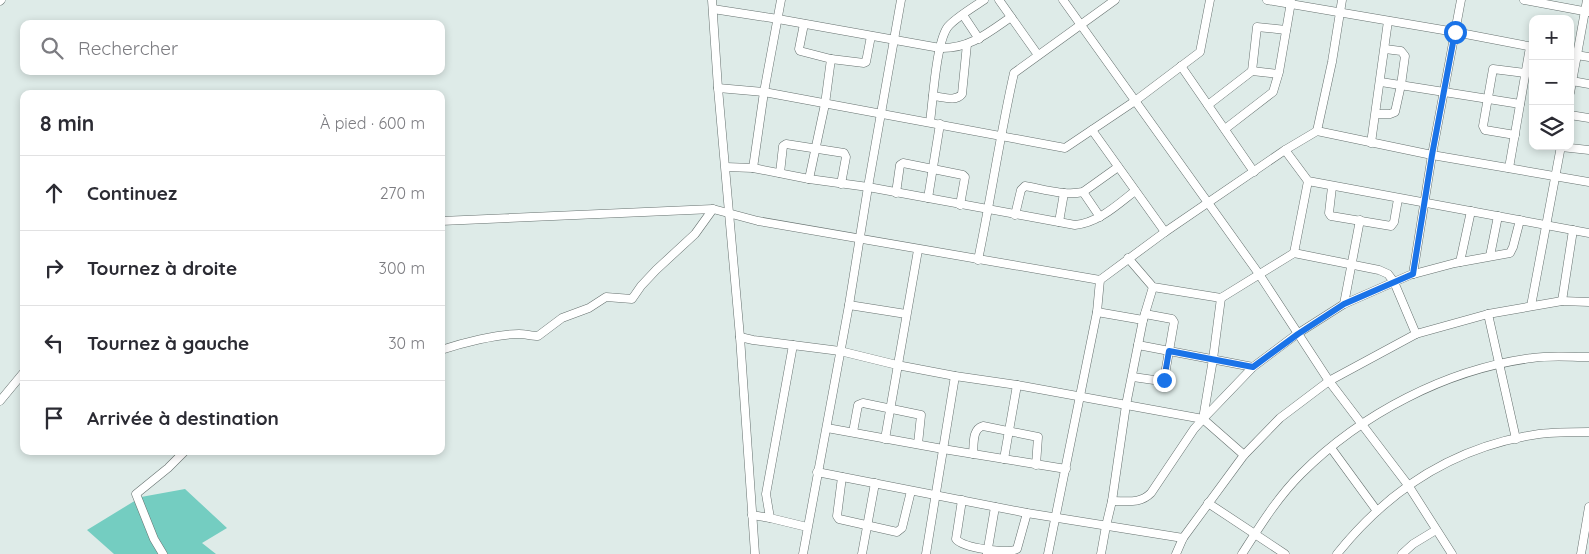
<!DOCTYPE html>
<html lang="fr">
<head>
<meta charset="utf-8">
<style>
  body { margin:0; font-family:Quicksand,sans-serif; background:#f7f7f7; color:#2b2b33 }
  .controls { position:absolute; right:15px; top:15px; display:grid; overflow:hidden; border-radius:10px; box-shadow:0 2px 8px #0003 }
  .controls button { width:45px; height:45px; display:grid; place-items:center; padding:0; border:0; border-bottom:1px solid #e1e1e2; background:#fff; color:#2b2b33; font:25px sans-serif }
  .stop { position:absolute; width:15px; height:15px; margin:-11px; border:4px solid #1a73e8; border-radius:50%; background:#fff }
  .stop.end { background:#1a73e8; border-color:#fff; box-shadow:0 1px 5px #0008 }
  .list { margin:0; padding:0; list-style:none }
  h2 { display:flex; justify-content:space-between; align-items:center; height:65px; margin:0; padding:0 20px; font-size:21px }
  h2 small { font-size:16px; font-weight:400; color:#7c7c81 }
  .list li { display:grid; grid-template-columns:32px 1fr auto; gap:15px; align-items:center; box-sizing:border-box; height:75px; padding:0 20px; border-top:1px solid #e1e1e2 }
  .list b { display:block; font-size:19px; white-space:nowrap }
  .list em { font-size:16px; font-style:normal; color:#7c7c81 }
  .icon { flex:none; width:28px; height:28px; fill:none; stroke:currentColor; stroke-width:2; stroke-linecap:round; stroke-linejoin:round }
  .map { position:relative; flex:none; width:1589px; height:554px; overflow:hidden }
  .search { position:absolute; background:#fff; box-shadow:0 2px 8px #0003; left:20px; top:20px; width:425px; height:55px; display:flex; align-items:center; gap:12px; box-sizing:border-box; padding:0 18px; border-radius:10px; color:#7c7c81; font-size:19px }
  .panel { position:absolute; background:#fff; box-shadow:0 2px 8px #0003; left:20px; top:90px; width:425px; height:365px; border-radius:10px }
  .map>svg:first-child { display:block }
  .green { fill:#74cdc1 }
  .lines { fill:none; stroke-linecap:round; stroke-linejoin:round }
  .minor-casing { stroke:#66716f; stroke-width:9 }
  .minor { stroke:#fff; stroke-width:8 }
  .route { stroke:#1a73e8; stroke-width:6 }
</style>
</head>
<body>
<div class="map">
<svg width="1589" height="554" viewBox="0 0 1589 554">
  <rect width="100%" height="100%" fill="#deebe8"/>
  <!-- green -->
  <path class="green" d="M185 489 227 528 202 543 216 554H114L87 530 141 497Z"/>
  <g class="lines">
    <!-- minor casing -->
    <g class="minor-casing">
      <g id="minor">
        <path d="M712 0 718 88 740 337 755 554"/>
        <path d="M999 0 1038 55"/>
        <path d="M1063 0 1259 274 1329 381 1408 485 1452 554"/>
        <path d="M1267 0 1455 32 1533 47"/>
        <path d="M1524 0 1589 12"/>
        <path d="M0 1 1 0"/>
        <path d="M713 9 778 19 940 48C969 49 988 33 1011 17"/>
        <path d="M963 15 979 39"/>
        <path d="M804 24 799 49 800 51 831 59 864 63 866 62 871 36"/>
        <path d="M1570 54 1589 57"/>
        <path d="M1181 66 1254 172"/>
        <path d="M1252 71 1257 27 1286 30"/>
        <path d="M1572 81 1589 84"/>
        <path d="M1381 82 1520 104"/>
        <path d="M718 88 764 92 1065 148 1135 101 1200 52 1210 0"/>
        <path d="M1570 93 1587 0"/>
        <path d="M933 96C943 97 956 102 962 94L967 44"/>
        <path d="M1208 105 1252 71 1278 74"/>
        <path d="M1376 114H1390L1395 112 1401 85 1405 56 1401 51 1385 49"/>
        <path d="M1570 115 1589 118"/>
        <path d="M930 122C933 100 936 45 947 28 952 20 975 6 984 0"/>
        <path d="M1225 129 1273 92 1279 72 1291 2"/>
        <path d="M1092 130 1165 232"/>
        <path d="M1317 131 1332 62 1342 0"/>
        <path d="M1515 135 1485 130 1483 126 1493 69 1525 73"/>
        <path d="M1371 143 1388 21"/>
        <path d="M1561 147 1589 150"/>
        <path d="M1285 150 1308 181 1589 233"/>
        <path d="M726 167 753 168 809 179 868 187 1075 225C1098 223 1117 205 1135 191"/>
        <path d="M753 168 764 92 781 0"/>
        <path d="M1509 168 1530 47"/>
        <path d="M780 173 783 146 786 144 844 153 846 157 841 184"/>
        <path d="M809 179 825 104 831 59"/>
        <path d="M1332 187 1329 213 1331 216 1391 226 1394 222 1398 199"/>
        <path d="M1083 192 1100 217"/>
        <path d="M896 193 900 165 903 163 963 175 965 177 960 205"/>
        <path d="M928 198 940 124"/>
        <path d="M1015 215 1021 190 1025 186C1043 189 1064 196 1083 192L1118 167"/>
        <path d="M441 221 713 209 758 221 1100 280"/>
        <path d="M1059 222 1064 193"/>
        <path d="M1294 253 1308 181"/>
        <path d="M1490 256 1498 216"/>
        <path d="M1128 258 1153 287 1221 298 1294 253 1379 270 1388 274 1394 282 1416 334"/>
        <path d="M978 260C991 198 1000 135 1014 73L1115 0"/>
        <path d="M1460 262 1471 211"/>
        <path d="M1413 274 1432 155 1461 0"/>
        <path d="M1562 301 1573 230"/>
        <path d="M1344 304 1360 220"/>
        <path d="M849 305 906 314"/>
        <path d="M1531 306 1561 146"/>
        <path d="M1097 312 1143 320"/>
        <path d="M1488 314 1516 439"/>
        <path d="M740 337 753 340 840 351 897 365 955 376 1017 385 1203 419 1244 455"/>
        <path d="M793 345 766 494 770 518 807 527"/>
        <path d="M1138 345 1253 367"/>
        <path d="M441 350C462 343 497 334 519 334 525 334 532 336 538 336L562 318 589 308 606 297 632 299 641 286 656 270 695 234 713 209"/>
        <path d="M1133 377 1161 381 1164 380 1174 322 1172 319 1145 314"/>
        <path d="M0 401 24 372"/>
        <path d="M1203 419 1213 359 1221 298"/>
        <path d="M827 428 943 449 1066 469"/>
        <path d="M853 432 858 405 863 403 921 415 918 444"/>
        <path d="M885 439 918 250"/>
        <path d="M1331 448 1377 511"/>
        <path d="M973 454C974 444 972 429 983 426L1038 437 1036 465"/>
        <path d="M1004 459 1017 385"/>
        <path d="M817 472 1027 513 1183 538"/>
        <path d="M842 477 837 516 839 519 897 532 902 528 911 491"/>
        <path d="M962 500 956 539C963 548 1007 554 1017 549L1027 513"/>
        <path d="M1112 501C1128 501 1140 504 1151 493L1194 429 1203 419 1253 367 1297 334 1344 304 1410 275 1455 263 1510 253 1513 247 1520 220"/>
        <path d="M1208 503 1285 554"/>
        <path d="M752 515 770 518"/>
        <path d="M163 554 154 539 136 494 168 468 185 451"/>
        <path d="M803 554 849 305 868 187 901 0"/>
        <path d="M862 554 875 483"/>
        <path d="M926 554 955 376"/>
        <path d="M987 554 995 507"/>
        <path d="M1048 554 1097 312 1100 280 1165 232 1285 150 1317 131 1432 155 1589 182"/>
        <path d="M1101 554 1106 526 1112 501 1126 405 1143 320 1153 287"/>
        <path d="M1176 554 1183 538 1244 455 1280 418 1329 381 1416 334 1488 314 1562 301 1589 302"/>
        <path d="M1242 554C1260 526 1277 498 1301 474 1361 414 1447 369 1532 358 1551 355 1570 357 1589 357"/>
        <path d="M1337 554C1389 489 1456 446 1539 434 1556 432 1572 432 1589 432"/>
        <path d="M1402 554 1413 544 1436 530"/>
        <path d="M1581 554 1589 507"/>
      </g>
    </g>
    <!-- minor -->
    <use href="#minor" class="minor"/>
  </g>
  <g class="lines">
    <!-- route -->
    <path class="route" d="M1164 380 1169 351 1253 367 1298 334 1344 304 1413 274 1432 155 1455 32"/>
  </g>
</svg>
<div class="controls">
<button>+</button>
<button>−</button>
<button><svg class="icon" aria-label="layers" viewBox="0 0 24 24"><path d="M12 4l9 5-9 5-9-5zM3 14l9 5 9-5"/></svg></button>
</div>
<div class="stop" style="left:1455px;top:32px"></div>
<div class="stop end" style="left:1164px;top:380px"></div>
<div class="search"><svg class="icon" aria-label="search" viewBox="0 0 24 24"><circle cx="10" cy="10" r="6"/><path d="M15 15l6 6"/></svg>Rechercher</div>
<section class="panel">
<h2>8 min<small>À pied · 600 m</small></h2>
<ul class="list">
<li><svg class="icon" aria-label="ahead" viewBox="0 0 24 24"><path d="M12 20V5M6 11l6-6 6 6"/></svg><div><b>Continuez</b></div><em>270 m</em></li>
<li><svg class="icon" aria-label="right" viewBox="0 0 24 24"><path d="M7 20v-9h11M14 6l5 5-5 5"/></svg><div><b>Tournez à droite</b></div><em>300 m</em></li>
<li><svg class="icon" aria-label="left" viewBox="0 0 24 24"><path d="M17 20v-9H6M10 6l-5 5 5 5"/></svg><div><b>Tournez à gauche</b></div><em>30 m</em></li>
<li><svg class="icon" aria-label="arrive" viewBox="0 0 24 24"><path d="M6 21V4h12l-3 4 3 4H6"/></svg><div><b>Arrivée à destination</b></div></li>
</ul>
</section>
</div>
</body>
</html>
